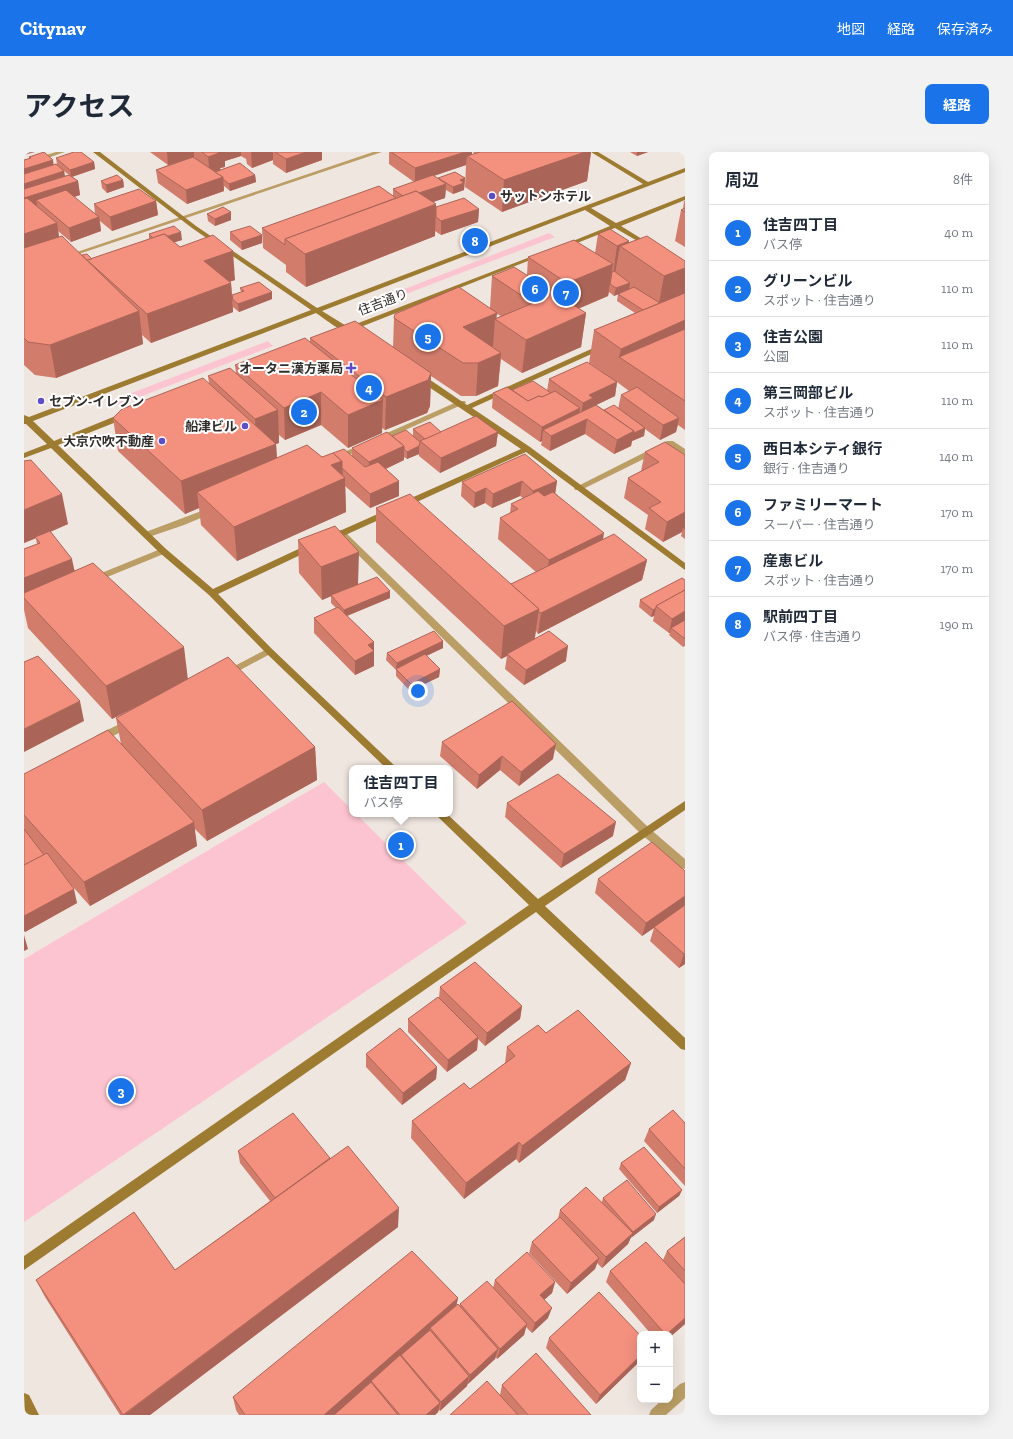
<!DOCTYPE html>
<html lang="ja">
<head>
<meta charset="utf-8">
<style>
  body { margin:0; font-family:"Zilla Slab","Noto Sans JP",serif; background:#f2f2f3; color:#1f2937 }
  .controls { position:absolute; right:12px; bottom:12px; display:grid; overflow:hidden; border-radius:8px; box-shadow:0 4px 16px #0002 }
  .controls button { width:36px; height:36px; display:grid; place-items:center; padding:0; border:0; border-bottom:1px solid #e0e1e3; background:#fff; color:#1f2937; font:20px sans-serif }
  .you { position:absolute; left:394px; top:539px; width:14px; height:14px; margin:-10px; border:3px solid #fff; border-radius:50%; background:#1a73e8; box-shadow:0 0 0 6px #1a73e833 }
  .badge { display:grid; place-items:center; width:26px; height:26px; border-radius:50%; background:#1a73e8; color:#fff; font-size:13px; font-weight:700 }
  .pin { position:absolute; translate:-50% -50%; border:2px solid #fff; box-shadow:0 1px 4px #0006 }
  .popup { position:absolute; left:325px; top:613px; width:104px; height:52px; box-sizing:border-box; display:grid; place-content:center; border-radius:8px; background:#fff; filter:drop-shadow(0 1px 3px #0005); font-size:13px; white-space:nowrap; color:#747a83 }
  .popup b { font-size:15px; color:#1f2937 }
  .popup::after { content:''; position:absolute; left:50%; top:100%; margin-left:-8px; border:8px solid transparent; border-top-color:#fff }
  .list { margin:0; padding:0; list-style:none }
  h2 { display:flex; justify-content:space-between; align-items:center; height:52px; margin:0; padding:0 16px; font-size:17px }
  h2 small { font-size:13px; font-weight:400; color:#747a83 }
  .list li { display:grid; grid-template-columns:26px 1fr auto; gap:12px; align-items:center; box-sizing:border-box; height:56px; padding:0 16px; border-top:1px solid #e0e1e3 }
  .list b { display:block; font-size:15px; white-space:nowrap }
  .list p { margin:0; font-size:13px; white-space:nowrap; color:#747a83 }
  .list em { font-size:13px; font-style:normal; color:#747a83 }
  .map { position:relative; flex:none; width:661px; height:1263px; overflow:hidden; border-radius:8px }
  header { display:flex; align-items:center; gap:24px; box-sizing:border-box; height:56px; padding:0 20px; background:#1a73e8; color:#fff }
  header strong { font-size:19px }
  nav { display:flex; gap:22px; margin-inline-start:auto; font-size:14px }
  .intro { display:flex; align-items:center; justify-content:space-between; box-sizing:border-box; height:96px; padding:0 24px }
  h1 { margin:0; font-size:28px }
  .button { padding:10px 18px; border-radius:8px; background:#1a73e8; color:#fff; font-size:14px; font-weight:700 }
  main { display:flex; gap:24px; padding:0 24px }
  aside { flex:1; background:#fff; border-radius:8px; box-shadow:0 4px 16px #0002 }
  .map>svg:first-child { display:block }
  .green { fill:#fcc4d0 }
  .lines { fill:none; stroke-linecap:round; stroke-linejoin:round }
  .lane { fill:#bb9e65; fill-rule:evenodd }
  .street { fill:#bb9e65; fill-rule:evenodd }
  .secondary { fill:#9d7b31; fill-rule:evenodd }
  .wall { fill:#d27c6c; fill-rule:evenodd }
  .shaded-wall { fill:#ab6558 }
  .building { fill:#f4907e; stroke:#ab6558 }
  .poi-dot { fill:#5d4dc6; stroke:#fff; stroke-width:1.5 }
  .labels { text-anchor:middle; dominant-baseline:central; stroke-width:4; stroke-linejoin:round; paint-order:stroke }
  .far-poi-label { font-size:13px; font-weight:bold; fill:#312d2b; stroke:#fff; text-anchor:end }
  .far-street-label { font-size:13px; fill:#312d2b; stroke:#fff }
</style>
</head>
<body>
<header>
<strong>Citynav</strong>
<nav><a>地図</a><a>経路</a><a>保存済み</a></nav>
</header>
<div class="intro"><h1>アクセス</h1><a class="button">経路</a></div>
<main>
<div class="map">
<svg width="661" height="1263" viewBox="0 0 661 1263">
  <rect width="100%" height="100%" fill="#f0e6e0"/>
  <!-- green -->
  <g class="green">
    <path d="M525 81 531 85 353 153 347 150Z"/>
    <path d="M244 189 249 194 89 255 84 250Z"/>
    <path d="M300 630 328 658V662H332L443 771 0 1070V807Z"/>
  </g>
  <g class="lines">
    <!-- lane -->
    <g class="lane">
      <path d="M245 496 250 499 248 501 205 524H199L197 522 199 520Z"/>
      <path d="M106 567 111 571 109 574 79 589H73L71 586 73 583Z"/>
    </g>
    <!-- street -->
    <g class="street">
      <path d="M32 0H41L0 14V10Z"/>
      <path d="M349 0H358L46 105 41 104Z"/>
      <path d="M435 249H441L442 251 316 307H310L309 305Z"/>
      <path d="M643 289H649L661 297V303L646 294 557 338H551L550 336Z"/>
      <path d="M188 355 191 356 192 358 191 360 160 373 122 386 118 383 119 381Z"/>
      <path d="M317 378 320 379 625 676 661 707V717L657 716 617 682 314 383 313 381 314 379Z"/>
      <path d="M139 396 143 399 142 401 71 430H65L64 428 65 426Z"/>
      <path d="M661 1230V1246L642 1263H625L627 1258 638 1248H646V1241L656 1232Z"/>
    </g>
    <!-- secondary -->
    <g class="secondary">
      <path d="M69 0H76L172 74 293 156 619 32 567 0H574L624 30 661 16V20L567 56 592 71 661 44V48L597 74 626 92V94H622L591 76 543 95H539V93L586 74 561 58 298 159 324 175 514 102 519 103 329 178 333 181 332 183C322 184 301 167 292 161L9 269 30 289 99 261H105V265L34 293 142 397 189 437 283 393H289L290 395 289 397 194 442 248 497 373 616H362L242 501 185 443 136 401 27 296 0 306V301L23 292 2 272H0V263L5 265 287 158 168 76Z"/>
      <path d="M576 193H582L583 195 448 256 506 295 661 411V418L502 300 382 355H376L375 353 376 351 497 297 393 227V223H399L443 253Z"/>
      <path d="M365 357 369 360 368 362 308 389 305 390 301 387 302 385Z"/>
      <path d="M661 649V658L521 754 661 886V898L657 897 512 760 0 1118V1104L505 753 411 662H423L514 747Z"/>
      <path d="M0 1241 5 1243 15 1263H1Z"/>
    </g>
  </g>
  <!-- wall -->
  <g class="wall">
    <path d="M126 0H298V8L262 21 249 12V8L228 16 223 12 222 7 217 4 201 9V15L196 16 197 18 231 23 232 30 206 39 200 34V39L163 52 134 31 132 18 144 13Z"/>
    <path d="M365 0H448V3L451 2 449 0H567L563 29 478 60 441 35 442 13 410 24 414 27V26H441L440 38 429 42 422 38 421 46 409 50 412 55 455 57 454 70 417 83 411 79V84L282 135 262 120V113L239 96 238 76 369 44V37L390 30 365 12Z"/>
    <path d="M606 0H624L613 4Z"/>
    <path d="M5 5 29 8V13H33L32 6 70 10 71 17 48 25 54 29 56 43 50 45 71 62 70 52 132 49 134 63 88 79 76 69 77 79 47 90 34 79 35 85 58 103 68 107 125 87V82L158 88 150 90 156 95 211 128 206 129 207 131 208 143 217 140 216 136 248 147 215 160 209 155V160L127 191 118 183 119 192 32 226 11 223 0 213V8L6 7ZM40 19 45 23 41 24Z"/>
    <path d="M99 28 100 35 83 41 78 36 77 29Z"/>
    <path d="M660 49H661V95L651 89 657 58 659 57Z"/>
    <path d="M207 60V68L191 74 184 69 183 62Z"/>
    <path d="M206 80 238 83V91L218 98 206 88Z"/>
    <path d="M574 82 605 90 661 109V278L654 273 652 280 636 288 621 277 620 284 608 289 607 294 590 302 561 282 526 299 517 293 518 289 516 290 468 256 469 241 488 238 523 239 525 227 577 219 565 211 570 178 611 161 593 149 594 142 590 144 585 140 584 144 554 157 562 161 557 195 498 221 477 207 474 234 452 244H437L407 224 406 254 403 261 361 278 358 276V281L324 296 297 273 261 288 255 283V291L252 292 253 306 298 305 328 303V296L368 284 389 285V277L417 280H474L472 294 416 321 395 304V302L383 307 380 305V308L362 317 375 329V344L346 356 321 334 322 360 213 409 177 373 175 356 161 362 94 299 89 266 185 231 184 224 212 221 211 213 286 190V186L369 196 370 166 466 156 468 124 503 123 504 105 571 101ZM473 162 477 164 472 166ZM593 230 605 239 597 243 594 257 580 258 572 253 591 244Z"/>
    <path d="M621 300 661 303V387L657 384 658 380 639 390 621 377 624 363 600 346 604 326 617 319Z"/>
    <path d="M0 309 44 372 26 380 51 419 164 527 291 595 293 628 183 689 170 676 173 694 66 754 41 726 53 751 1 780 0 779V622L97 592 92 566 112 555 88 567 4 476 0 458V397L13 392 12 386 0 391Z"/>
    <path d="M533 329 531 341 579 387 623 408 618 428 514 482 512 479 511 486 542 509 500 533 481 517 483 504 477 507 352 390V356L487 432 512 420 474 387 476 366 486 361 487 352 499 346 496 344 468 356 461 351 450 356 437 344 438 330Z"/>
    <path d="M274 388 334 432 366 446 323 464 350 490V514L331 523 290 481V466L312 456 307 451V444L298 448 275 421Z"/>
    <path d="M661 428V494L659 495 645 483 646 481H645L629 469 630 464 627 465 615 455 616 448Z"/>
    <path d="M419 489V496L402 504 416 517 415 525 386 539 372 524V518L362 508 363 501Z"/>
    <path d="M418 590 529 607 495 634 476 618 453 637 416 604Z"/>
    <path d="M483 651 589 684 537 716 481 665Z"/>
    <path d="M661 719V812L655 816 626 789 630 776 618 784 571 741 574 727Z"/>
    <path d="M416 835 498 854 496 867 461 894 454 887 453 898 423 920 384 880V867L415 846Z"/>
    <path d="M522 881 607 911 601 928 495 1011 492 1007 440 1047 387 986 388 969 446 937 481 911 483 895Z"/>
    <path d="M342 902 413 915 412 927 378 953 342 915Z"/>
    <path d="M661 971V1034L620 989 625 977Z"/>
    <path d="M214 999 306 1006 374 1075 126 1263H96L21 1145 12 1128 151 1118 246 1049 216 1011Z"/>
    <path d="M597 1011 658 1038 655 1044 633 1061 595 1017Z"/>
    <path d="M579 1046 630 1068 607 1085 604 1092 578 1116 573 1111 571 1117 543 1142 505 1101 508 1090 534 1067 536 1058 578 1050Z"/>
    <path d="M661 1085V1172L646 1185V1182H627L582 1130 586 1119 639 1108 643 1099Z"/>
    <path d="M471 1128 531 1130 528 1141 520 1148 524 1166 508 1181 502 1175 500 1183 473 1207 472 1205 471 1207 444 1232V1231L443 1234 416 1259 415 1258 414 1260 411 1263H215L212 1258 209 1245 434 1146 432 1154H436V1152L469 1136Z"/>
    <path d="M616 1183V1209L572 1252 522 1196 525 1186Z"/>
    <path d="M478 1233 567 1263H426L476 1243Z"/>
  </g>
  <!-- shaded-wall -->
  <g class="shaded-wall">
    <path d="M0 0H11L0 3Z"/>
    <path d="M143 0H170V5L144 13Z"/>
    <path d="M192 0H217V4L201 9V15L196 16 197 20 186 24 184 5Z"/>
    <path d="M227 0H249V8L228 16Z"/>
    <path d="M282 0H298V8L262 21V7Z"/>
    <path d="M441 0H448V7L443 4 442 13 391 30V16Z"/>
    <path d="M561 0H567L563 29 478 60 480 28Z"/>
    <path d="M613 0H624L613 4Z"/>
    <path d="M29 8 31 22 0 31V17Z"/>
    <path d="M70 10 71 17 47 25 46 18Z"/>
    <path d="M40 19 42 33 0 46V32Z"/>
    <path d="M231 23 232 30 206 39 205 32Z"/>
    <path d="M199 25 200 39 163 52 162 38Z"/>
    <path d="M441 26 440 38 429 42V35L436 28Z"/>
    <path d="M99 28 100 35 83 41 82 33Z"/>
    <path d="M54 29 56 43 20 55 12 48 14 57 0 46Z"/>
    <path d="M422 32 421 46 382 59V46Z"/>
    <path d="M132 49 134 63 88 79 86 65Z"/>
    <path d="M412 52 411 84 282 135 281 102Z"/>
    <path d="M455 57 454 70 417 83V69Z"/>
    <path d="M207 60V68L191 74V67Z"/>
    <path d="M75 65 77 79 47 90 45 76Z"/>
    <path d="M33 71 36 91 0 103V82Z"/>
    <path d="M157 80 158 88 133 96 132 88Z"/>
    <path d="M238 83V91L218 98 217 90Z"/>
    <path d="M605 89 604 99 596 94 591 122 589 123 593 94Z"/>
    <path d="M188 99H209L211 128 183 138 164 117Z"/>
    <path d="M589 112 584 144 539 163 543 131Z"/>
    <path d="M661 116V145L635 151 640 124Z"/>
    <path d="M207 131 209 160 127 191 123 162Z"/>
    <path d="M606 131 605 138 590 144 592 136Z"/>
    <path d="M248 140V147L215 160 214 152Z"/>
    <path d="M115 159 119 192 32 226 26 193Z"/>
    <path d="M473 161 472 168 471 167 469 194 437 207 439 175Z"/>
    <path d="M562 161 557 195 498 221 502 188Z"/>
    <path d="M661 168V198L595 205 597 197Z"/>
    <path d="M477 201 474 234 452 244 454 211Z"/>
    <path d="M407 221 406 254 403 261 361 278 362 245Z"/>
    <path d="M593 230 591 244 568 255 556 266 559 251 565 243Z"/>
    <path d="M297 240V273L261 288 260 256Z"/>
    <path d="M359 248 358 281 324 296V263Z"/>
    <path d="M556 256 554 271 519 278 518 289 516 290 518 275Z"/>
    <path d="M254 258 255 291 252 292 254 325 173 340 175 356 161 362 157 329 233 299 231 267Z"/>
    <path d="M655 266 652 280 636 288 639 273Z"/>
    <path d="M563 267 561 282 526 299 527 284Z"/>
    <path d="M621 276 620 284 608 289 607 294 590 302 593 288 610 279Z"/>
    <path d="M474 280 472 294 416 321 417 306Z"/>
    <path d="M380 294V308L344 325 345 310Z"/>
    <path d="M395 294V302L383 307V300Z"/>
    <path d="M318 309 319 327 321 326 322 360 213 409 210 375 307 313Z"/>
    <path d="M375 329V344L346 356V342Z"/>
    <path d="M498 329 496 344 468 356 469 342Z"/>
    <path d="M533 329 531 343 507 354 509 339Z"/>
    <path d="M462 336 461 351 450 356 451 341Z"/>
    <path d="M38 342 44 372 12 386 11 385 12 386 0 391V358Z"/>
    <path d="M661 360V378L659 376 658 380 639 390 643 370Z"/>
    <path d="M580 381 577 401 522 428 525 408Z"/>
    <path d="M335 400 334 433 298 448 297 415Z"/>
    <path d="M48 407 51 421 0 442V426Z"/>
    <path d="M623 408 618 428 514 482 517 461Z"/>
    <path d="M366 439V446L320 465V458Z"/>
    <path d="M632 456 630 464 627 465 629 458Z"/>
    <path d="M515 457 510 490 483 502V504L477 507 480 474Z"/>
    <path d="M661 459V472L647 476 646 481H645L648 467Z"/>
    <path d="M419 489V496L373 518 372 517 373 511Z"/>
    <path d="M350 490V514L331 523V509L344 493Z"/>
    <path d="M544 494 542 509 500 533 502 518Z"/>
    <path d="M160 495 164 528 88 567 82 534Z"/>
    <path d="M416 517 415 525 386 539 387 532Z"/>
    <path d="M56 549 60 569 0 600V577Z"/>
    <path d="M532 592 529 607 495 634 497 620Z"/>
    <path d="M291 595 293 628 183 689 178 658Z"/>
    <path d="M478 604 476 618 453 637 455 623Z"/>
    <path d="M170 670 173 694 66 754 60 730Z"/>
    <path d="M592 670 589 684 537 716 540 702Z"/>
    <path d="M50 737 53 751 1 780 0 778V764Z"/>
    <path d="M661 744V754L618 784 622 771Z"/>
    <path d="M0 783 4 797 0 799Z"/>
    <path d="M660 802H661V812L655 816Z"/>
    <path d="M498 854 496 867 461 894 463 881Z"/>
    <path d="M454 885 453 898 423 920 424 908Z"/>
    <path d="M607 911 601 928 495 1011 498 994Z"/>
    <path d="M413 915 412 927 378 953 379 941Z"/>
    <path d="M495 990 492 1007 440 1047 442 1031Z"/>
    <path d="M658 1038 655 1044 633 1061 635 1055Z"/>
    <path d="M375 1056 374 1075 126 1263H100Z"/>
    <path d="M632 1062 630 1068 607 1086 609 1080Z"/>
    <path d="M609 1081 604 1092 578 1116 582 1105Z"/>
    <path d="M575 1106 571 1117 543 1142 547 1131Z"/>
    <path d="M531 1130 528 1141 513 1154 516 1143Z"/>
    <path d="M434 1146 431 1160 406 1176 405 1183 377 1203V1208L347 1229V1234L315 1263H300Z"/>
    <path d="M528 1156 524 1166 508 1181 511 1171Z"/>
    <path d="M661 1166V1172L646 1185V1182H643Z"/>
    <path d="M503 1172 500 1183 473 1207 476 1197Z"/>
    <path d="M474 1197 471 1207 444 1232 446 1223Z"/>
    <path d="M616 1204V1209L572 1252 576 1243Z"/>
    <path d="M445 1224 443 1234 416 1259 417 1250Z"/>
    <path d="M416 1251 414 1260 411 1263H402Z"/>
  </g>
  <!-- building -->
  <g class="building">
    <path d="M20 0 29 8 0 17V8L7 6 5 5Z"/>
    <path d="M50 0H57L70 10 46 18 32 6Z"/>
    <path d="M178 0H194L195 1 184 5Z"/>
    <path d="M251 0H282L262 7Z"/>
    <path d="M367 0H441L391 16Z"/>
    <path d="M456 0H561L480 28 443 4Z"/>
    <path d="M169 5 199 25 162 38 132 18Z"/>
    <path d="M216 11 231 23 205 32 199 27V25L191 20Z"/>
    <path d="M32 12 40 19 0 32V22Z"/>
    <path d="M431 20 441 26 436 28 440 31 429 35 414 26Z"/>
    <path d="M45 23 54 29 0 46V37Z"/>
    <path d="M93 23 99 28 82 33 77 29Z"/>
    <path d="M409 23 422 32 395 41 392 39 379 44 369 37Z"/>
    <path d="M355 34 372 46 261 87V93L238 76Z"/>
    <path d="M115 37 132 49 86 65 70 52Z"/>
    <path d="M42 38 75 65 45 76 12 48Z"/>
    <path d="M392 39 412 52 281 102 261 87Z"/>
    <path d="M3 46 33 71 0 82V47Z"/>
    <path d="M440 46 455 57 417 69 412 65V55Z"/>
    <path d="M199 55 207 60 191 67 183 62Z"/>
    <path d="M661 56V60L657 58Z"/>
    <path d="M150 74 157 80 144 84 140 82 129 86 125 82Z"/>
    <path d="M226 74 238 83 217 90 206 80Z"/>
    <path d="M586 77 605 89 593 94 574 82Z"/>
    <path d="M140 82 156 95 189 83 209 99 180 109 207 131 123 162 63 108Z"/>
    <path d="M38 84 115 159 26 193 4 190 0 186V96Z"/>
    <path d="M623 84 661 109V116L640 124 596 94Z"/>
    <path d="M550 88 589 112 543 131 504 105Z"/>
    <path d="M63 102 68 107 63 108 58 103Z"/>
    <path d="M490 115 562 161 502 188 471 167 509 151 468 124Z"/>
    <path d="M590 119 606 131 592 136 586 132 588 120Z"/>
    <path d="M235 130 248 140 214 152 209 148 208 143 220 139 216 136Z"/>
    <path d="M435 135 473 161 439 175 477 201 454 211H439L370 166 371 162Z"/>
    <path d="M610 135 636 151 619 158 594 142Z"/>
    <path d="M661 141V168L597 197 570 178Z"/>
    <path d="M331 169 407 221 404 228 362 245 286 186Z"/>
    <path d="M661 177V249L595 205Z"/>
    <path d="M281 186 359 248 324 263 297 240 260 256 211 213Z"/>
    <path d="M563 210 593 230 565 243 569 246 559 251 525 227Z"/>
    <path d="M206 216 254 258 231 267 184 224Z"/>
    <path d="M179 226 252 292 157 329 89 266 98 257Z"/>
    <path d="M509 229 527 241 518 245 515 244 504 249 488 238Z"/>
    <path d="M483 235 504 249 515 244 518 245 531 239 556 256 518 275 469 241Z"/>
    <path d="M613 235 655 266 639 273 597 243Z"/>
    <path d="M572 253 610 279 593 288 563 267 527 284 519 278Z"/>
    <path d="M590 253 621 276 610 281V279L580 258Z"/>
    <path d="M452 264 474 280 417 306 396 289Z"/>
    <path d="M406 270 417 280 401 287 389 277Z"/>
    <path d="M382 278 396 290 395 294 383 300 380 297V294L368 284Z"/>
    <path d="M363 280 380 294 345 310 328 296Z"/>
    <path d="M641 290 661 303V360L643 370 625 356 637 350 604 326 635 310 621 300Z"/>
    <path d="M283 293 298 305 309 301 318 309 307 313 321 326 210 375 173 340Z"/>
    <path d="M320 297 341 315 354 310 375 329 346 342 318 316V309L309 301Z"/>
    <path d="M501 302 533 329 509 339 498 329 469 342 462 336 451 341 438 330Z"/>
    <path d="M7 308 38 342 0 358V309Z"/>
    <path d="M514 339 520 344 529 340 580 381 525 408 476 366 494 357 487 352Z"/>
    <path d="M386 342 515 457 480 474 352 356Z"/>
    <path d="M311 374 335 400 297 415 274 388Z"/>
    <path d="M26 379 48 407 0 426V397L16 391 11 385Z"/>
    <path d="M590 382 623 408 517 461 514 459 515 457 487 432Z"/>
    <path d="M69 411 160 495 82 534 0 446V441Z"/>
    <path d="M353 425 366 439 320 458 307 443Z"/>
    <path d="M658 426 661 428V438L632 454V456L629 458 616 448Z"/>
    <path d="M661 438V459L648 467 632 454Z"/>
    <path d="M314 455 350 490 344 493 350 499 331 509 290 466Z"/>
    <path d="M661 468V487L647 476Z"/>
    <path d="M410 479 419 489 373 511 363 501Z"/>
    <path d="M525 479 544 494 502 518 483 502Z"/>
    <path d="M401 502 416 517 387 532 372 517Z"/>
    <path d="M14 504 56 549 0 577V510Z"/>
    <path d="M204 505 291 595 178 658 92 566Z"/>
    <path d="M488 549 532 592 497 620 478 604 455 623 418 590Z"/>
    <path d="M84 578 170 670 60 730 0 663V622Z"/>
    <path d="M534 622 592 670 540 702 483 651Z"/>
    <path d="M0 677 20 703 0 713Z"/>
    <path d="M628 690 661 719V744L622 771 574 727Z"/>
    <path d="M23 701 50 737 0 764V713Z"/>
    <path d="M661 753V802H660L630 775Z"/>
    <path d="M451 810 498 854 463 881 416 835Z"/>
    <path d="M414 845 454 885 424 908 384 867Z"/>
    <path d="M554 858 607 911 498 994 495 990 442 1031 388 969 440 931 446 937 491 904 483 895 514 873 522 881Z"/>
    <path d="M376 876 413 915 379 941 342 902Z"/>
    <path d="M649 958 661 971V1017L625 977Z"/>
    <path d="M269 961 306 1006 251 1046 214 999Z"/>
    <path d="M324 994 375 1056 99 1263 12 1128 110 1060 151 1118Z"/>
    <path d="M620 995 658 1038 635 1055 597 1011Z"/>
    <path d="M603 1028 632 1062 609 1080 579 1046Z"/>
    <path d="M562 1035 609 1081 582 1105 536 1058Z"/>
    <path d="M536 1065 575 1106 547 1131 508 1090Z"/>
    <path d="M661 1085V1119L643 1099Z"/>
    <path d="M622 1090 661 1132V1166L643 1182H641L586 1119Z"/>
    <path d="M388 1099 434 1146 300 1263H221L209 1245Z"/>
    <path d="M503 1100 531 1130 516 1143 528 1156 511 1171 471 1128Z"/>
    <path d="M463 1129 503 1172 476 1197 436 1152Z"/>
    <path d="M575 1140 616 1183V1204L576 1243 525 1186Z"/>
    <path d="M434 1152 474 1197 446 1223 406 1176Z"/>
    <path d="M406 1178 445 1224 417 1250 377 1203Z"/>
    <path d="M512 1201 567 1263H504L478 1233Z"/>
    <path d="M376 1203 416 1251 402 1263H376L347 1229Z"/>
    <path d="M463 1229 494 1263H426Z"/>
    <path d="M347 1230 374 1263H310Z"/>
  </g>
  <!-- markers -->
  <g class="poi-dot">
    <circle cx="468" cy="44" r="4"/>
    <path d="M325 210h4v4h4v4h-4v4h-4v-4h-4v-4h4z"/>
    <circle cx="17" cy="249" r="4"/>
    <circle cx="221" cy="274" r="4"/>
    <circle cx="138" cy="289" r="4"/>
  </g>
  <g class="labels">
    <!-- far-poi labels -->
    <g class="far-poi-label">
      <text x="476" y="44" text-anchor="start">サットンホテル</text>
      <text x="319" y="216">オータニ漢方薬局</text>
      <text x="25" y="249" text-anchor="start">セブン-イレブン</text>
      <text x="213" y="274">船津ビル</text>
      <text x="130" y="289">大京穴吹不動産</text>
    </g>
    <!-- far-street labels -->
    <g class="far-street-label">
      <text transform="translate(359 150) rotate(-21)">住吉通り</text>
    </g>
  </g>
</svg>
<div class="controls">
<button>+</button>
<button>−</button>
</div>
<div class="you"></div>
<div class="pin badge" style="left:377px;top:693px">1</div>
<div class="popup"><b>住吉四丁目</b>バス停</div>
<div class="pin badge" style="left:280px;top:260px">2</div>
<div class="pin badge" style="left:97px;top:939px">3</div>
<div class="pin badge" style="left:345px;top:236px">4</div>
<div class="pin badge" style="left:404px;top:185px">5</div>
<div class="pin badge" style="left:511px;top:137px">6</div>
<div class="pin badge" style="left:542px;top:141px">7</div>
<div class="pin badge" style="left:451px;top:89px">8</div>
</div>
<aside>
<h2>周辺<small>8件</small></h2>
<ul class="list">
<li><span class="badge">1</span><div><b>住吉四丁目</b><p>バス停</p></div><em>40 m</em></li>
<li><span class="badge">2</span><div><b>グリーンビル</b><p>スポット · 住吉通り</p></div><em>110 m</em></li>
<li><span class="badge">3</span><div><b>住吉公園</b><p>公園</p></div><em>110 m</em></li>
<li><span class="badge">4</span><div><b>第三岡部ビル</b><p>スポット · 住吉通り</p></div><em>110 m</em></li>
<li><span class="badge">5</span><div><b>西日本シティ銀行</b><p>銀行 · 住吉通り</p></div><em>140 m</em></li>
<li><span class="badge">6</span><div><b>ファミリーマート</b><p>スーパー · 住吉通り</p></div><em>170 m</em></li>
<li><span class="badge">7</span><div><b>産恵ビル</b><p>スポット · 住吉通り</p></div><em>170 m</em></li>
<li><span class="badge">8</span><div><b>駅前四丁目</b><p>バス停 · 住吉通り</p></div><em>190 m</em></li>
</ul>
</aside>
</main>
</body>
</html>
